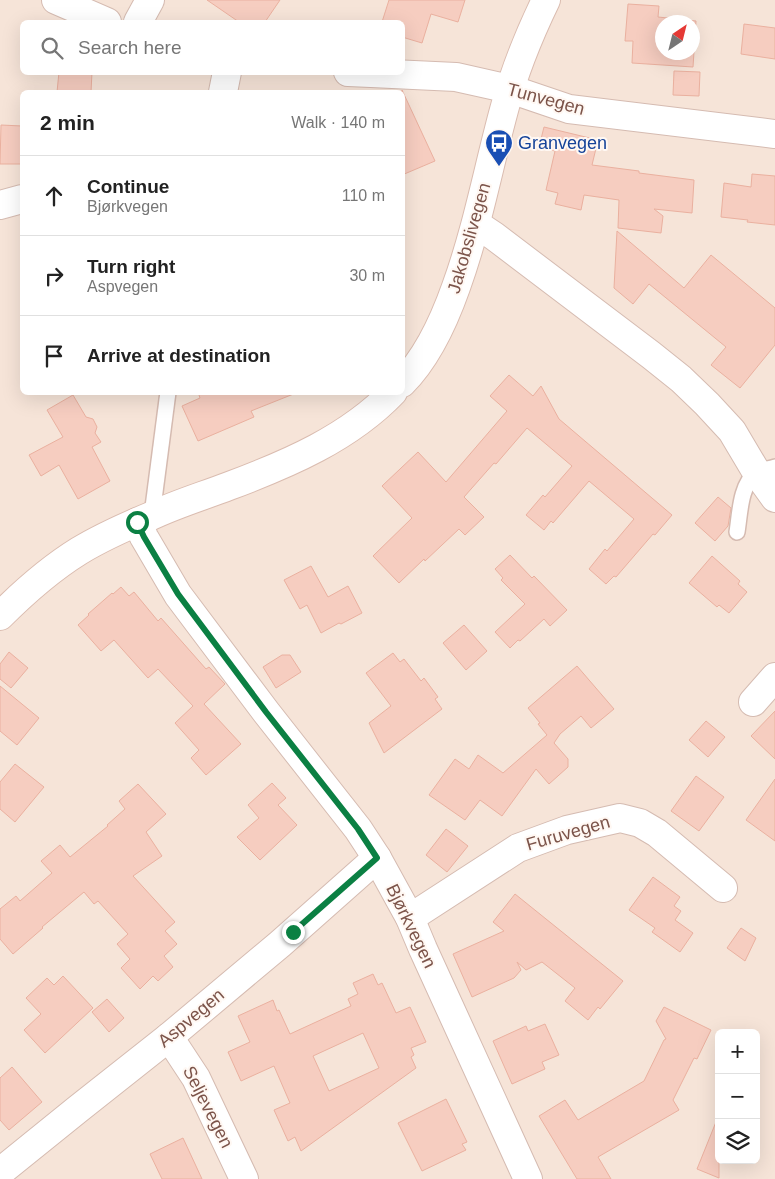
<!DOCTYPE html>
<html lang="en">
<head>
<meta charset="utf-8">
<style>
  body { margin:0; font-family:Arial,sans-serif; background:#f2f2f2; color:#222 }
  .controls { position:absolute; right:15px; bottom:15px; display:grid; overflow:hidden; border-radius:8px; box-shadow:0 5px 20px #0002 }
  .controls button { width:45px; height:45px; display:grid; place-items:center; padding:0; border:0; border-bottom:1px solid #e0e0e0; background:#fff; color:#222; font:25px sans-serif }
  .compass { position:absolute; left:655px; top:15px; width:45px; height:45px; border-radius:50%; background:#fff; box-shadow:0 5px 20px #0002; rotate:35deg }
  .stop { position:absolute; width:15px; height:15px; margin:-11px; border:4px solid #0b8043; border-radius:50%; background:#fff }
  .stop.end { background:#0b8043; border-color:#fff; box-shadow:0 1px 5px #0008 }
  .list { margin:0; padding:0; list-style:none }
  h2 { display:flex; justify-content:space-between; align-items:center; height:65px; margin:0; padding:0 20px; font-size:21px }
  h2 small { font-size:16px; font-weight:400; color:#767676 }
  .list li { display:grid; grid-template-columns:32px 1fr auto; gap:15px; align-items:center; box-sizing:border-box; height:80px; padding:0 20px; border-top:1px solid #e0e0e0 }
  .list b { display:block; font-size:19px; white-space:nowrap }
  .list p { margin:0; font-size:16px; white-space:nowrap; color:#767676 }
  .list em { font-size:16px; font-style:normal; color:#767676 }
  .icon { flex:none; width:28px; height:28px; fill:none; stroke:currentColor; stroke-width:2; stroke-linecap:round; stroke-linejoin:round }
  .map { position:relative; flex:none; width:775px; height:1179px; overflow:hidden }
  .search { position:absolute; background:#fff; box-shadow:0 5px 20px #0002; left:20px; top:20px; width:385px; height:55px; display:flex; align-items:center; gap:12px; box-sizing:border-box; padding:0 18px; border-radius:8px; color:#767676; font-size:19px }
  .panel { position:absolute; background:#fff; box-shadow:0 5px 20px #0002; left:20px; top:90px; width:385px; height:305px; border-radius:8px }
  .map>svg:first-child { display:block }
  .residential { fill:#f6e4d8; fill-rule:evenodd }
  .building { fill:#f6cdc0; stroke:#eab09f; fill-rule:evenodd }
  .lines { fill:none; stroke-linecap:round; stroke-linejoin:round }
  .lane-casing { stroke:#d5bbb1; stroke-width:18 }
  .street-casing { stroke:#d5bbb1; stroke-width:30 }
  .secondary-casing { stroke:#dabcb0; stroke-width:30 }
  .lane { stroke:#fff; stroke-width:15 }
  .street { stroke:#fff; stroke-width:28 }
  .secondary { stroke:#fff; stroke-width:28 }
  .route { stroke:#0b8043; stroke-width:6 }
  .labels { text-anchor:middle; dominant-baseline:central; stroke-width:4; stroke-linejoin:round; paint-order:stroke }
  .street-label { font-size:18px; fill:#7c544a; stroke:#fff8f3 }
  .transit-label { font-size:18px; fill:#164399; stroke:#fff8f3; text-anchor:start }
</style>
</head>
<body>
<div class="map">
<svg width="775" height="1179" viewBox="0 0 775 1179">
  <rect width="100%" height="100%" fill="#fef3eb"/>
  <!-- residential -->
  <path class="residential" d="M0 0H775V1179H0ZM22 22H402V72H22ZM662 22H692V52H662ZM22 92H402V392H22ZM719 1033H756V1160H719Z"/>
  <!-- building -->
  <g class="building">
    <path d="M207 0H280L265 22H239Z"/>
    <path d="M389 0H465L458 22 431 14 422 43 402 37V22H382Z"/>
    <path d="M628 4 659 6 658 17 696 21 693 67 632 63 633 41H625ZM662 22H692V52H662Z"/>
    <path d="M744 24 775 28V59L741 54Z"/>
    <path d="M674 71 700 72 699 96 673 95Z"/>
    <path d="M59 72H92L91 92H57Z"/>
    <path d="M402 90 435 161 402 175Z"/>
    <path d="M1 125 22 126V164H0Z"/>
    <path d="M544 127 598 140 592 165 639 171V173L694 180 692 213 654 209 663 216 661 233 618 228 619 200 584 195 581 210 555 204 558 193 546 190 555 151 539 147Z"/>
    <path d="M752 174 775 176V225L747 222 748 220 721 217 724 183 751 187Z"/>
    <path d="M617 231 684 288 711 255 775 308V345L740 388 711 365 726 347 649 284 633 304 614 288Z"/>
    <path d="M509 375 533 396 541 386 559 419 672 515 655 535 653 534 616 577 614 576 606 584 589 569 605 549 607 551 634 519 589 481 553 523 551 521 544 530 526 515 543 495 545 497 572 466 527 428 496 464 494 463 464 497 484 517 465 535 459 529 425 561 424 559 399 583 373 556 412 518 382 486 418 452 446 482 507 411 490 396Z"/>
    <path d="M198 392H296V393L251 411 254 417 198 441 182 406 200 398Z"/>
    <path d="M73 395 86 417 93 419 97 427 95 433 101 442 92 447 110 481 78 499 59 465 41 476 29 455 63 437 47 410Z"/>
    <path d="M718 497 731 508 728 526 715 541 695 523Z"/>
    <path d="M510 555 532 578 534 576 567 610 550 626 544 619 520 641 518 640 510 648 495 632 525 604 501 580 503 578 495 569Z"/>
    <path d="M712 556 740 581 738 584 747 592 729 613 719 605 717 607 689 583Z"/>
    <path d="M311 566 328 597 348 586 362 613 341 624 339 623 321 633 307 605 300 609 284 580Z"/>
    <path d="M121 587 129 596 134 592 158 621 161 618 206 669 209 667 225 684 204 704 241 744 206 775 191 758 199 750 175 723 193 706 158 669 148 678 114 640 101 651 78 625 89 615 88 614 112 593 113 594Z"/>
    <path d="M464 625 487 651 466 670 443 643Z"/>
    <path d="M9 652 28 668 11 688 0 679V664Z"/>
    <path d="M393 653 400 662 404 659 421 681 424 678 438 697 435 699 442 709 384 753 369 723 391 706 366 673Z"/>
    <path d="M282 655H290L301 672 276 688 263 667Z"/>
    <path d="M577 666 614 709 591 728 581 716 560 734 554 743 568 759V767L549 784 536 769 502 816 480 800 465 820 429 795 455 759 469 769 478 755 503 773 547 735 538 724 540 723 528 708Z"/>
    <path d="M0 686 39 718 17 745 0 731Z"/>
    <path d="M775 711V759L751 736Z"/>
    <path d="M706 721 725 737 708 757 689 740Z"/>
    <path d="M15 764 44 787 15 822 0 809V782Z"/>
    <path d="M696 776 724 797 699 831 671 811Z"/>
    <path d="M775 779V841L746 820Z"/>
    <path d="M272 783 286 798 278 805 297 825 260 860 237 837 259 818 248 805Z"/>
    <path d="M138 784 166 814 146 832 162 856 133 876 175 922 165 931 177 944 164 956 173 967 158 981 153 976 140 989 121 968 130 959 117 944 128 934 98 901 94 904 84 892 42 927 43 928 13 954 0 939V909L16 896 20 901 52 873 41 861 60 845 70 857 108 826 107 825 125 809 119 801Z"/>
    <path d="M446 829 468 846 447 872 426 855Z"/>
    <path d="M653 877 680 897 674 906 681 911 675 920 693 933 680 952 652 932 655 928 629 910Z"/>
    <path d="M515 894 623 981 600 1009 598 1007 588 1020 565 1001 575 988 542 962 526 970 517 962 521 970 514 978 472 997 453 954 504 931 493 922Z"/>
    <path d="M741 928 756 938 745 961 727 948Z"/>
    <path d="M373 974 378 985 382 983 396 1013 410 1007 426 1042 411 1048 414 1055 411 1057 416 1068 301 1151 295 1137 288 1141 274 1110 290 1103 274 1066 241 1081 228 1052 250 1042 238 1016 273 1000 277 1011 279 1010 290 1034 351 1006 348 999 358 994 353 983ZM363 1033 379 1068 329 1091 313 1056Z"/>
    <path d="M63 976 93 1008 45 1053 24 1030 41 1014 26 998 47 978 54 985Z"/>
    <path d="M107 999 124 1018 109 1032 92 1012Z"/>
    <path d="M664 1007 711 1030 697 1059 694 1058 673 1100 679 1110 598 1157 611 1179H577L539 1116 565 1100 578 1120 644 1081 664 1040 666 1039 656 1021Z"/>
    <path d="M545 1024 559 1055 542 1062 545 1069 512 1084 493 1041 526 1026 528 1031Z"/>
    <path d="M12 1067 42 1102 9 1130 0 1120V1078Z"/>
    <path d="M446 1099 467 1142 462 1144 466 1150 422 1171 398 1123Z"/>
    <path d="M718 1117H719V1178L697 1169Z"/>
    <path d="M183 1138 202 1179H162L150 1154Z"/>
  </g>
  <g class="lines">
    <!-- lane casing -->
    <g class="lane-casing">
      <g id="lane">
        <path d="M152 515 168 392"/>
        <path d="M737 532C740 514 740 485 756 473 761 470 769 469 775 467"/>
      </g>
    </g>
    <!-- street casing -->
    <g class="street-casing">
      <g id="street">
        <path d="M56 0 107 22"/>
        <path d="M138 22 150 0"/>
        <path d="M348 72 371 73 456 77 510 89 569 109 775 134"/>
        <path d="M223 92 227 72"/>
        <path d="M0 205 22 199"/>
        <path d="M476 224 494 236 651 355 681 379 707 404 732 431 757 473 775 498"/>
        <path d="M137 522 144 537 178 595 266 712 358 829 377 858 410 918 423 949 528 1179"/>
        <path d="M753 702 775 677"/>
        <path d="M410 918 518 848 567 830 620 818 640 823 657 833 723 888"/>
        <path d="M169 1037 196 1078 244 1179"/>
        <path d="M0 1172 78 1109 169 1037 280 944 377 858"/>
      </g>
    </g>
    <!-- secondary casing -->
    <g class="secondary-casing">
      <g id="secondary">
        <path d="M402 383C428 357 444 321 456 287 477 229 488 169 504 110 514 72 529 35 546 0"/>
        <path d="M0 616C24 592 50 569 79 551 102 537 127 526 151 516 176 504 203 496 229 486 288 464 349 438 393 392"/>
      </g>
    </g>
    <!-- lane -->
    <use href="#lane" class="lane"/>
    <!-- street -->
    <use href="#street" class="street"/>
    <!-- secondary -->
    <use href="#secondary" class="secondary"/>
  </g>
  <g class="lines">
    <!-- route -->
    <path class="route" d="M137 522 144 537 178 594 266 712 358 829 377 858 293 932"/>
  </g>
  <!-- icons -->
  <defs>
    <g id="bus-pin" transform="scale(1.4375)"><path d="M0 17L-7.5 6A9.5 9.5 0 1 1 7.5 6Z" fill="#1a4fb4" stroke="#fff8f3"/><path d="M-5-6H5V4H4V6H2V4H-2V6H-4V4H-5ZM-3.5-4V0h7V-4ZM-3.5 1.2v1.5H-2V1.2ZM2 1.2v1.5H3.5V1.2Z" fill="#fff"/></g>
  </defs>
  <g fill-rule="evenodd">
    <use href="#bus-pin" x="499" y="143"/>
  </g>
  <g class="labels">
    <!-- street labels -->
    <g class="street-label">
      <text transform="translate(546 99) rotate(15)">Tunvegen</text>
      <text transform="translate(469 238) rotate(-74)">Jakobslivegen</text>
      <text transform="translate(568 833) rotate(-16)">Furuvegen</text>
      <text transform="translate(411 926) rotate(64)">Bjørkvegen</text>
      <text transform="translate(191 1018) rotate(-40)">Aspvegen</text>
      <text transform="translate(208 1107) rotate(63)">Seljevegen</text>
    </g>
    <!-- transit labels -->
    <g class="transit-label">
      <text x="518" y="143">Granvegen</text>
    </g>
  </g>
</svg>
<div class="controls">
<button>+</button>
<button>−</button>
<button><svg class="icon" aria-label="layers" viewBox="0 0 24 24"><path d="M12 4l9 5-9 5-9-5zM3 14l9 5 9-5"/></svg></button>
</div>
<svg class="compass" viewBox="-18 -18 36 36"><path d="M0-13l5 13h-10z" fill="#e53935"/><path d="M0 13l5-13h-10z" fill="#767676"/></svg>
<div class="stop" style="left:137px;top:522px"></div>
<div class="stop end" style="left:293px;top:932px"></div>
<div class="search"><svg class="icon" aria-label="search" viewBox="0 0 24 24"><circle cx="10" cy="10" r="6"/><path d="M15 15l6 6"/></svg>Search here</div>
<section class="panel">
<h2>2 min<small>Walk · 140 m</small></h2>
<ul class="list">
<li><svg class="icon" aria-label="ahead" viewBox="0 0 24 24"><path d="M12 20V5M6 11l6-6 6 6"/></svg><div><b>Continue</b><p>Bjørkvegen</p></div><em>110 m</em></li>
<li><svg class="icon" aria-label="right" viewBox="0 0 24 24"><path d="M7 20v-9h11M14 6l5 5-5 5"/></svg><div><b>Turn right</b><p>Aspvegen</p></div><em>30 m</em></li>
<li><svg class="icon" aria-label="arrive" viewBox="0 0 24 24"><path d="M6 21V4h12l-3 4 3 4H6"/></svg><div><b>Arrive at destination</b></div></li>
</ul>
</section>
</div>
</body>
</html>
